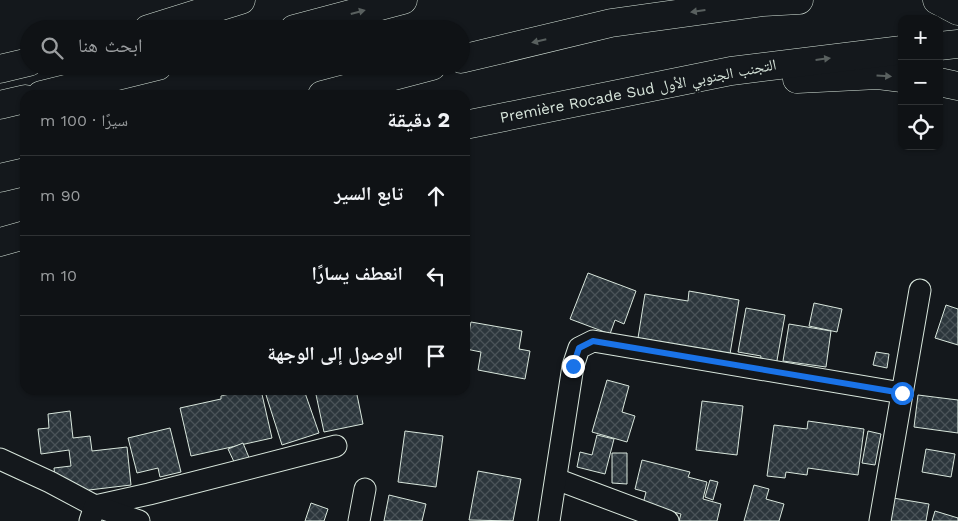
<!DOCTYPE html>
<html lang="ar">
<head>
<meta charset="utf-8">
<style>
  body { margin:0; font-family:"Work Sans","Noto Naskh Arabic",sans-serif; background:#1d2022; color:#f1f3f6; direction:rtl }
  .controls { position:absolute; right:15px; top:15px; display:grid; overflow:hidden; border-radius:10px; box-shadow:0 1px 4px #0004 }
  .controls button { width:45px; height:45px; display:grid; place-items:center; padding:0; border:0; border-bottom:1px solid #2f3234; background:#0f1215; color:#f1f3f6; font:25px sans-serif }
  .stop { position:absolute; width:15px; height:15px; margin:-11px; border:4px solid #1a73e8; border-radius:50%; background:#fff }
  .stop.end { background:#1a73e8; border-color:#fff; box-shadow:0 1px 5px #0008 }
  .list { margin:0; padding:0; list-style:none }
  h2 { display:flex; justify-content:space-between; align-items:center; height:65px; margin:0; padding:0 20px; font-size:21px }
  h2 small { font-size:16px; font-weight:400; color:#9b9ea0 }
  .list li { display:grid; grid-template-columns:32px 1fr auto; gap:15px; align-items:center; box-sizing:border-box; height:80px; padding:0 20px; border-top:1px solid #2f3234 }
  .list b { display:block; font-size:19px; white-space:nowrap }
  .list em { font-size:16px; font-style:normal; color:#9b9ea0 }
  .icon { flex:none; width:28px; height:28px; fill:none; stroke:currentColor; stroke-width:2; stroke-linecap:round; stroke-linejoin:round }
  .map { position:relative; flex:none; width:958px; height:521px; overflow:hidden; direction:ltr }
  .search { position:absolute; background:#0f1215; box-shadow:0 1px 4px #0004; left:20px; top:20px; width:450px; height:55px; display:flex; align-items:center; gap:12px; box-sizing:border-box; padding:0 18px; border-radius:28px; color:#9b9ea0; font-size:19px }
  .panel { position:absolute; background:#0f1215; box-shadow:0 1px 4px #0004; left:20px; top:90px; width:450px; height:305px; border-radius:15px; direction:rtl }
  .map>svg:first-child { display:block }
  .building { fill:url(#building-cross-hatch); stroke:#d8e6dc }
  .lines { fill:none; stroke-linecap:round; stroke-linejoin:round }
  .street-casing { stroke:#d8e6dc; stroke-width:23 }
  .highway-casing { stroke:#d8e6dc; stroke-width:29 }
  .street { stroke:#14181c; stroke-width:21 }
  .highway { stroke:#14181c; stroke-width:28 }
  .oneway { fill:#59605f }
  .route { stroke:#1a73e8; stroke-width:6 }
  .labels { text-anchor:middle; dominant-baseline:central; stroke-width:4; stroke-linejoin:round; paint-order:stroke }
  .street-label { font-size:15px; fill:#d8e6dc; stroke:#14181c }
</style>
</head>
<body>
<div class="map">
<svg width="958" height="521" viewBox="0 0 958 521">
  <defs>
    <pattern id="building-cross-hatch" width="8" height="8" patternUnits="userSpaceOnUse" patternTransform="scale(1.25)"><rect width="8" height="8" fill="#2c363c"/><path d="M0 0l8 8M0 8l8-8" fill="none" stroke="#4a5358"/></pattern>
  </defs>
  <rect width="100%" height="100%" fill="#14181c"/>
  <!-- building -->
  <g class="building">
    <path d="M588 273 636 291 624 324 615 320 610 334 570 319Z"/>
    <path d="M689 291 739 300 730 354 638 338 645 294 688 301Z"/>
    <path d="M814 303 842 309 837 332 809 326Z"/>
    <path d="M946 305 958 309V345L935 338Z"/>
    <path d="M746 308 785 315 776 366 760 363 761 356 738 352Z"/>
    <path d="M471 322 522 331 519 349 530 351 525 379 478 370 481 352 466 349Z"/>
    <path d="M789 324 831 331 826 367 783 361Z"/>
    <path d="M876 352 889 354 887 368 873 365Z"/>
    <path d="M607 380 629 386 622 412 635 416 627 442 592 432Z"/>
    <path d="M246 390H261L272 438 191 456 180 408 221 399V396Z"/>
    <path d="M282 390H304L319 433 282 445 266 395Z"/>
    <path d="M315 390H356L363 424 324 432Z"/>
    <path d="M918 395 958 400V433L914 427Z"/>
    <path d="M702 401 743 406 737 455 696 450Z"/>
    <path d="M70 411 73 438 90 436 92 451 127 447 131 485 89 490V492L57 496 54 468 71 466 69 450 41 454 38 429 49 428 48 414Z"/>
    <path d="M808 421 864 429 858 475 808 468 807 475 786 472 785 478 767 476 774 425 807 429Z"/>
    <path d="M170 428 181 472 160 477 158 468 137 473 128 438Z"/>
    <path d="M405 431 443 436 436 487 398 482Z"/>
    <path d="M868 431 881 434 875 465 862 463Z"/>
    <path d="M597 435 614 439 605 474 577 467 580 452 592 455Z"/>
    <path d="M243 443 250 460 236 466 228 449Z"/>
    <path d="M926 449 955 454 951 477 922 472Z"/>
    <path d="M612 453H627V484L612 483Z"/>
    <path d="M642 460 690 472 688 477 707 482 703 499 721 504 717 521H679L681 514 643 504 646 492 635 489Z"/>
    <path d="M478 471 521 479 513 521 469 520Z"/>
    <path d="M710 480 718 482 713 500 705 497Z"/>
    <path d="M754 485 769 489 766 499 784 504 779 521H744Z"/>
    <path d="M389 495 426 504 422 521H384Z"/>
    <path d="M893 498 929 504 926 521H889Z"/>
    <path d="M311 503 328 509 324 521H305Z"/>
    <path d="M935 511 958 518V521H932Z"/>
  </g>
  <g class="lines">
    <!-- street casing -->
    <g class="street-casing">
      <g id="street">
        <path d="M0 459 50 482 95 506 149 494 336 446"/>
        <path d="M556 479 668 521"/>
        <path d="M90 521 95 506 139 521"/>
        <path d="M359 521 365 489"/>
        <path d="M549 521 573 366 579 348 593 341 902 393"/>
        <path d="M880 521 920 290"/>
      </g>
    </g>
    <!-- highway casing -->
    <g class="highway-casing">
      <g id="highway">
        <path d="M937 0 958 11"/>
        <path d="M148 29 241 0"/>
        <path d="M294 29 403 0"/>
        <path d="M939 46 958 44"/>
        <path d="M461 59 611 23 763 2 799 0"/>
        <path d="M0 69 29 62"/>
        <path d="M797 79 878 75 902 78"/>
        <path d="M939 82 958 86"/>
        <path d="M41 95 158 66"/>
        <path d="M322 95 432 66"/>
        <path d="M0 105 25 99"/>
        <path d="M465 125 731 71 902 50"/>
        <path d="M0 178 25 172"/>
        <path d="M0 242 25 235"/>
      </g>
    </g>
    <!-- street -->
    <use href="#street" class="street"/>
    <!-- highway -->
    <use href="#highway" class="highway"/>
  </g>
  <!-- one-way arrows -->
  <defs><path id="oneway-solid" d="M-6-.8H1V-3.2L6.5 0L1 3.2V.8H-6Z" transform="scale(1.25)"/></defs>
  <g class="oneway">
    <use href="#oneway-solid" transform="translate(698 11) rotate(172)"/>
    <use href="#oneway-solid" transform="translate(358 12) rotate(-15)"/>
    <use href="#oneway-solid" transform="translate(539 41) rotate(167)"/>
    <use href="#oneway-solid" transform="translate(823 59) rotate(-7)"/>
    <use href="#oneway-solid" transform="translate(884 76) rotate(4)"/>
  </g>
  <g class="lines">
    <!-- route -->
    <path class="route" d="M573 366 579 348 593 341 902 393"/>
  </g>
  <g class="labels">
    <!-- street labels -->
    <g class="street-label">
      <text transform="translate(638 91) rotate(-11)">Première Rocade Sud التجنب الجنوبي الأول</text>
    </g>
  </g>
</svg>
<div class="controls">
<button>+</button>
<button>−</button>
<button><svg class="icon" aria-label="locate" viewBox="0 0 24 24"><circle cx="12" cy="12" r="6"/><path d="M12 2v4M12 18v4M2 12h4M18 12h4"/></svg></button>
</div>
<div class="stop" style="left:902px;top:393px"></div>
<div class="stop end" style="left:573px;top:366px"></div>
<div class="search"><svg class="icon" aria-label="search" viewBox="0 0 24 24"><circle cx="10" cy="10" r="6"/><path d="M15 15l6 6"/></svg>ابحث هنا</div>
<section class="panel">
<h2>2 دقيقة<small>سيرًا · 100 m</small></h2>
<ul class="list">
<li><svg class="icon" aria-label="ahead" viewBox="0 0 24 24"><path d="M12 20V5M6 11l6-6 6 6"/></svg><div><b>تابع السير</b></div><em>90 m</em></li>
<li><svg class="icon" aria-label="left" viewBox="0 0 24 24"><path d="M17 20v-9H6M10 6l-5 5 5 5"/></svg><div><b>انعطف يسارًا</b></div><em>10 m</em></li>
<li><svg class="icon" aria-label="arrive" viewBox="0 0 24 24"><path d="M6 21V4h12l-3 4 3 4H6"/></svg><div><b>الوصول إلى الوجهة</b></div></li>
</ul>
</section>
</div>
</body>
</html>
